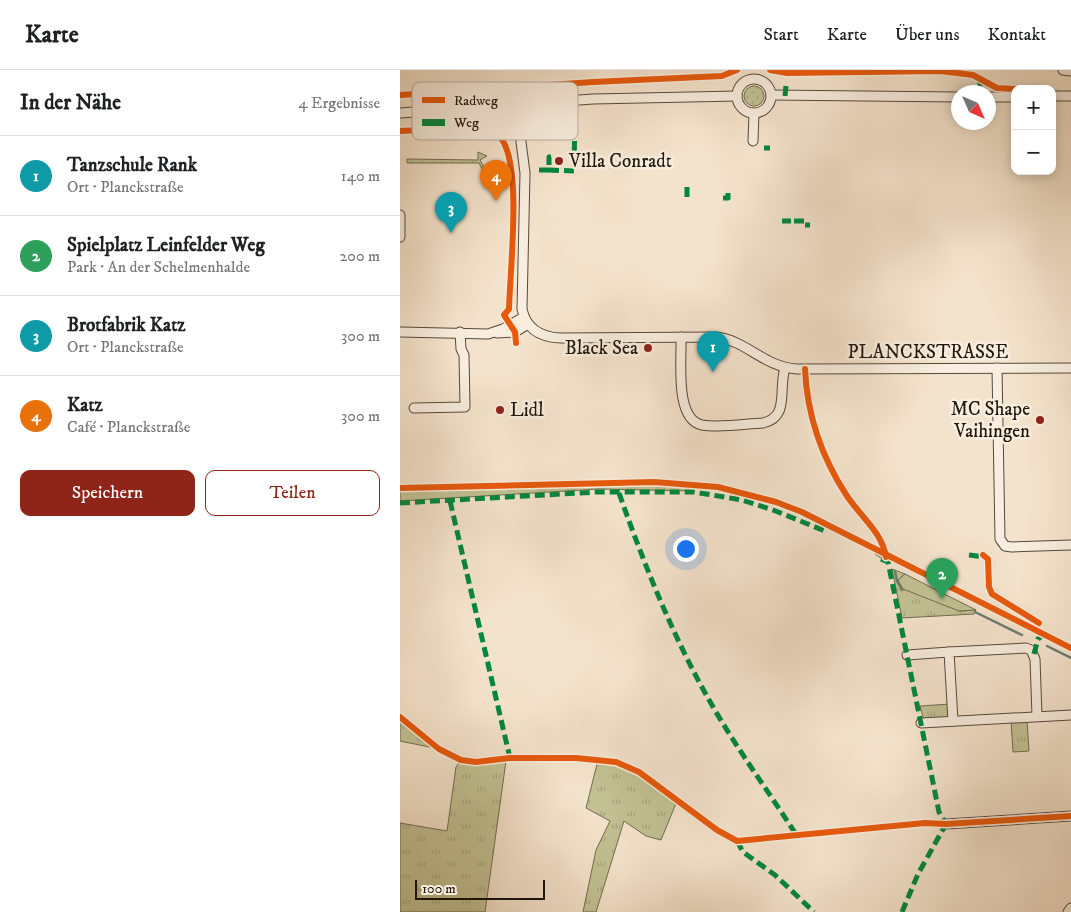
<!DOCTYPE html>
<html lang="de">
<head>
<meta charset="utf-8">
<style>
  body { margin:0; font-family:"IM FELL DW Pica",serif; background:#f6f6f6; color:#202124 }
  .controls { position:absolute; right:15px; top:15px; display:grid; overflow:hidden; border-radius:10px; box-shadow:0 2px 12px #0003 }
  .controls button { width:45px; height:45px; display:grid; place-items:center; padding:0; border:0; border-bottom:1px solid #e0e0e0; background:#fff; color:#202124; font:25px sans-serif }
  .compass { position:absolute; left:551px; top:15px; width:45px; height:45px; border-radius:50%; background:#fff; box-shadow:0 2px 12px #0003; rotate:135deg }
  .scale { position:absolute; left:15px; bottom:12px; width:130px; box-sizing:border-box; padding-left:5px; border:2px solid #20160c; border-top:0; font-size:14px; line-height:18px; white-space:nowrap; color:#20160c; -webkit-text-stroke:4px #f8edde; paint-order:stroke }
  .you { position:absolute; left:285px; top:478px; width:18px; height:18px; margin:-12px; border:4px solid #fff; border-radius:50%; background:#1a73e8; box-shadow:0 0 0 8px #1a73e833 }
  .badge { display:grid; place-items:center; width:32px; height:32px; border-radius:50%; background:#8f2418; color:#fff; font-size:16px; font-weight:700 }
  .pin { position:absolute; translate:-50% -41px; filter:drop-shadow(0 1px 2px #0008) }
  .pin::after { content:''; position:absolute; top:26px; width:18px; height:15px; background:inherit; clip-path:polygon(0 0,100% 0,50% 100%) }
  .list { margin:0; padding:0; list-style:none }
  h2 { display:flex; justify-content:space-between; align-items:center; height:65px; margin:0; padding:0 20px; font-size:21px }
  h2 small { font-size:16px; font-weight:400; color:#757577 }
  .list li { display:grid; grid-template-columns:32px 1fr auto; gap:15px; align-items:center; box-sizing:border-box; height:80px; padding:0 20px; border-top:1px solid #e0e0e0 }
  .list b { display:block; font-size:19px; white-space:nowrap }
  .list p { margin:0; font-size:16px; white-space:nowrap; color:#757577 }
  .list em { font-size:16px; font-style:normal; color:#757577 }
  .actions { display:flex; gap:10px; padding:15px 20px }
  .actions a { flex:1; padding:11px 0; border:1px solid #8f2418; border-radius:10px; text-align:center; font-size:18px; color:#8f2418 }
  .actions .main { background:#8f2418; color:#fff }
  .map { position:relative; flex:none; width:671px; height:842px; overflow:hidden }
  header { display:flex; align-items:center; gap:30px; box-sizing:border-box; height:70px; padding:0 25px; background:#fff; border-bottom:1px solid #e0e0e0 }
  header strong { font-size:24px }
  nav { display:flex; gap:28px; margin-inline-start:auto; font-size:18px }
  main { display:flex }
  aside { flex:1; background:#fff }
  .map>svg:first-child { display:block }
  .grass { fill:url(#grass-tufts); stroke:#716c50 }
  .park { fill:#c2c193; stroke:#716c50 }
  .garden { fill:url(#garden-dots); stroke:#716c50 }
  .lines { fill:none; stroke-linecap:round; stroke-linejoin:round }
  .stream { stroke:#6a7b71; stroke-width:2.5 }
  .minor-casing { stroke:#55493c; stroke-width:11 }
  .minor { stroke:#f8edde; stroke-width:9 }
  .quiet { stroke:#00873e; stroke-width:5; stroke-dasharray:10 5; stroke-linecap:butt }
  .cycleway-casing { stroke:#f8edde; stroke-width:9 }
  .cycleway { stroke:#e8590c; stroke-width:6 }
  .poi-dot { fill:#8f2418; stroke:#f8edde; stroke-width:2 }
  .labels { text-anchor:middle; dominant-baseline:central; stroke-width:5; stroke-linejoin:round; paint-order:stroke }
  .poi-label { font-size:19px; fill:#20160c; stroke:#f8edde; text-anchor:start }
  .street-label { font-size:19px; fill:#20160c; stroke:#f8edde }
  .key { fill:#f8edde; stroke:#b7ac9f; stroke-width:1 }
  .key-label { font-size:14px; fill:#20160c }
</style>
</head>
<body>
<header>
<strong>Karte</strong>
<nav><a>Start</a><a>Karte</a><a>Über uns</a><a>Kontakt</a></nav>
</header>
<main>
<aside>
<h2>In der Nähe<small>4 Ergebnisse</small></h2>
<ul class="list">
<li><span class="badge" style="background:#0f9aa8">1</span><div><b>Tanzschule Rank</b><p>Ort · Planckstraße</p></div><em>140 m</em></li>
<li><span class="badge" style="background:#2e9e5b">2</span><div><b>Spielplatz Leinfelder Weg</b><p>Park · An der Schelmenhalde</p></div><em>200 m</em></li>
<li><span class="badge" style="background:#0f9aa8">3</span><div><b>Brotfabrik Katz</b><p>Ort · Planckstraße</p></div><em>300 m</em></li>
<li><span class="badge" style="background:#e8710a">4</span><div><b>Katz</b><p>Café · Planckstraße</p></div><em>300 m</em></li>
</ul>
<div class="actions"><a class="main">Speichern</a><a>Teilen</a></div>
</aside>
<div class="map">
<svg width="671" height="842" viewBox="0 0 671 842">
  <defs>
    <pattern id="grass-tufts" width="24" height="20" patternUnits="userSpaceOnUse" patternTransform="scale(1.25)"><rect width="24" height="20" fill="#c2c193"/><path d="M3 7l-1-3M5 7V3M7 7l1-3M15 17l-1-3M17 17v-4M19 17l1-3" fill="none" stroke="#a6a57e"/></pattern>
    <pattern id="garden-dots" width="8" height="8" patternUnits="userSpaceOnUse" patternTransform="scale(1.25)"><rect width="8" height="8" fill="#c2c193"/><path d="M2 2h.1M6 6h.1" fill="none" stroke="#a6a57e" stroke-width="1.8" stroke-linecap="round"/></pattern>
  </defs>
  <rect width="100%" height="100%" fill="#f4e3cc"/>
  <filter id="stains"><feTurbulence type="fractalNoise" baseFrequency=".004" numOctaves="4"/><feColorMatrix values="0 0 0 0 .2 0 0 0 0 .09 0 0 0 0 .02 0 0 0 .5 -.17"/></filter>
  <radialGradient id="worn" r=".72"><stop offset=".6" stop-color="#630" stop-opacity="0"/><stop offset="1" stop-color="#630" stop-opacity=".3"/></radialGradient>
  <!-- grass -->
  <g class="grass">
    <path d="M253 415 292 417V421L199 419 0 431V421Z"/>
    <path d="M492 499 505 504 498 510 559 541 576 540 574 544 502 548Z"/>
    <path d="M550 634 551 650 524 651 520 636Z"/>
    <path d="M0 647 39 679 0 671Z"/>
    <path d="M627 650 629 681 613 682 611 651Z"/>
    <path d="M61 690 106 691 85 842H0V753L47 761 56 697Z"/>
    <path d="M198 690C229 696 252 712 277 731L261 770 246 766 224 751 196 842H183L196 780 210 751 186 738Z"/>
  </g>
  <!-- park -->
  <path class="park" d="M505 504 576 540 559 541 503 519 498 510Z"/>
  <!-- garden -->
  <g class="garden">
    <circle cx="354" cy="26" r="10"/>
    <path d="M78 82 87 86 80 90 85 99H82L79 93H7V89L78 90Z"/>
  </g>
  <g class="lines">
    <!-- stream -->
    <g class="stream">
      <path d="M476 484 481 487"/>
      <path d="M495 501 497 511 502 520"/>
      <path d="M575 542 622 565"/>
      <path d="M647 576 671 588"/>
    </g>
    <!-- minor casing -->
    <g class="minor-casing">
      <g id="minor">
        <path d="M663 0 671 1"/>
        <circle cx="354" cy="26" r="17"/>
        <path d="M371 25 558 27"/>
        <path d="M652 26H671"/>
        <path d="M588 27H615"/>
        <path d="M116 33 125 103 122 239C126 259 141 267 160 268L317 267C347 271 364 297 397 299L671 298"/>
        <path d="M0 43 193 29 337 26"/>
        <path d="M353 71 354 43"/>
        <path d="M0 145V167"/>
        <path d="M0 262 88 264 103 259 124 247"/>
        <path d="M97 263 115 262 128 254"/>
        <path d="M281 267C282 289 274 349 302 355 320 358 344 354 363 353 390 347 378 319 385 298"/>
        <path d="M597 298 600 469 605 476 612 477 671 475"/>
        <path d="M14 338 65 337 64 285 61 279 60 262"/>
        <path d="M507 585 549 582"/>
        <path d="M553 651 549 582 626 578 631 580 635 589 637 646"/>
        <path d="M521 653 671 645"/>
        <path d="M546 754 671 746"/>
        <path d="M668 842 671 838"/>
      </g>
    </g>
    <!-- minor -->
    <use href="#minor" class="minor"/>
    <!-- quiet -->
    <g class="quiet">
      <path d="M577 7 580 13V22"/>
      <path d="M385 26 386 16"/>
      <path d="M364 78H370"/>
      <path d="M139 100H149V87H152"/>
      <path d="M149 100 174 101 175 43"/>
      <path d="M98 106 113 107"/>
      <path d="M287 117V128H291"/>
      <path d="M323 128H328V118"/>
      <path d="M382 151H391"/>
      <path d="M394 151H404V155H410"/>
      <path d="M219 423C249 508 283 592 332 668 353 701 376 733 397 766"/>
      <path d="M50 431 110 688"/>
      <path d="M0 433 197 422H294L342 430 373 440 425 461"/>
      <path d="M569 485 585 487"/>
      <path d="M481 489 488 492 539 742 546 754"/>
      <path d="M634 584 638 569 645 563"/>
      <path d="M337 771 343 782 375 805 414 842"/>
      <path d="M502 842 518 804 546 754"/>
    </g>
    <!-- cycleway casing -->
    <g class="cycleway-casing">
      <g id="cycleway">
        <path d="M370 0 387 3 541 1 573 5 597 18 615 19"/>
        <path d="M0 25 193 12 322 6 337 0"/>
        <path d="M0 61 83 57C92 60 100 65 104 73 121 105 110 200 109 239L104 245 115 262 116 273"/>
        <path d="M405 299C407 344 422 388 447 426 461 447 482 462 486 487"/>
        <path d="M0 418 254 412 318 417 376 432 402 442 671 578"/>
        <path d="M583 485 588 489 589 517 592 524 639 553"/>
        <path d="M0 647 39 679 61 690 76 692 110 688H176L216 692 239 702 317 760 337 771 525 753 546 754 671 746"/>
      </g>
    </g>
    <!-- cycleway -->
    <use href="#cycleway" class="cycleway"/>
  </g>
  <!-- markers -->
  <g class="poi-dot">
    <circle cx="159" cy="91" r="5"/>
    <circle cx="248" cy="278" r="5"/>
    <circle cx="100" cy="340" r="5"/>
    <circle cx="640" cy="350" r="5"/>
  </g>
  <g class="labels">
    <!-- poi labels -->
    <g class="poi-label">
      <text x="169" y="91">Villa Conradt</text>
      <text x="238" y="278" text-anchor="end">Black Sea</text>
      <text x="630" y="339" text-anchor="end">MC Shape<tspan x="630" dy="22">Vaihingen</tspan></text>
      <text x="110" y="340">Lidl</text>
    </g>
    <!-- street labels -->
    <g class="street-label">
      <text x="528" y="282">PLANCKSTRASSE</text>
    </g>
  </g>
  <!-- legend -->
  <rect x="12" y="12" width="166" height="58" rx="8" class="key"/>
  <rect x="22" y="27" width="23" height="6" fill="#e8590c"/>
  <rect x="22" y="49" width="23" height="7" fill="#00873e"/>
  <g class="key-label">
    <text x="54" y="35">Radweg</text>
    <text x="54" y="57">Weg</text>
  </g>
  <rect width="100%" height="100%" filter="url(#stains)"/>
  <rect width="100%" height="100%" fill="url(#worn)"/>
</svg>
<div class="controls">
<button>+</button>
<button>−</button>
</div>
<svg class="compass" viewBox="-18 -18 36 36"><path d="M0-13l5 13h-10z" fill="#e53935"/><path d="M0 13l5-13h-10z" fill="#757577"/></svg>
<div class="scale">100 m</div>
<div class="you"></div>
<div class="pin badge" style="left:313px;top:302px;background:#0f9aa8">1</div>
<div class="pin badge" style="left:542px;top:529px;background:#2e9e5b">2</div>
<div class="pin badge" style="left:51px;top:163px;background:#0f9aa8">3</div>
<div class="pin badge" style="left:96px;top:131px;background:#e8710a">4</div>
</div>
</main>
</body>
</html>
